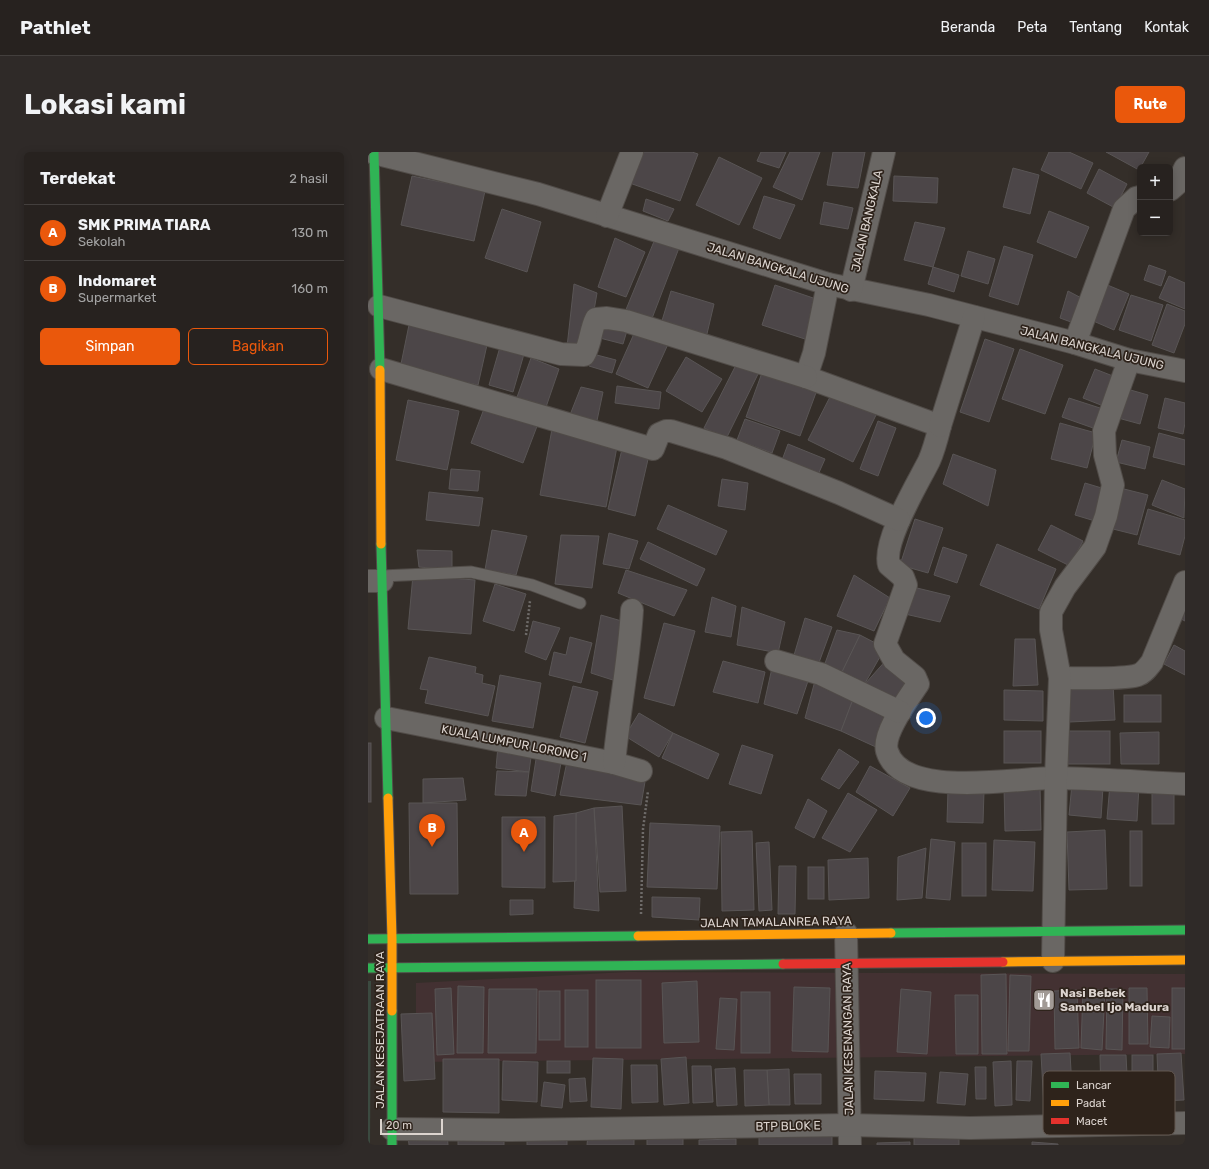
<!DOCTYPE html>
<html lang="id">
<head>
<meta charset="utf-8">
<style>
  body { margin:0; font-family:Rubik,sans-serif; background:#2f2a28; color:#f1f3f6 }
  .controls { position:absolute; right:12px; top:12px; display:grid; overflow:hidden; border-radius:6px; box-shadow:0 2px 10px #0003 }
  .controls button { width:36px; height:36px; display:grid; place-items:center; padding:0; border:0; border-bottom:1px solid #433f3d; background:#27221f; color:#f1f3f6; font:20px sans-serif }
  .scale { position:absolute; left:12px; bottom:10px; width:63px; box-sizing:border-box; padding-left:4px; border:2px solid #dcd4cf; border-top:0; font-size:11px; line-height:14px; white-space:nowrap; color:#dcd4cf; -webkit-text-stroke:3px #2e231b; paint-order:stroke }
  .you { position:absolute; left:558px; top:566px; width:14px; height:14px; margin:-10px; border:3px solid #fff; border-radius:50%; background:#1a73e8; box-shadow:0 0 0 6px #1a73e833 }
  .badge { display:grid; place-items:center; width:26px; height:26px; border-radius:50%; background:#ea580c; color:#fff; font-size:13px; font-weight:700 }
  .pin { position:absolute; translate:-50% -33px; filter:drop-shadow(0 1px 2px #0008) }
  .pin::after { content:''; position:absolute; top:21px; width:14px; height:12px; background:inherit; clip-path:polygon(0 0,100% 0,50% 100%) }
  .list { margin:0; padding:0; list-style:none }
  h2 { display:flex; justify-content:space-between; align-items:center; height:52px; margin:0; padding:0 16px; font-size:17px }
  h2 small { font-size:13px; font-weight:400; color:#a4a4a4 }
  .list li { display:grid; grid-template-columns:26px 1fr auto; gap:12px; align-items:center; box-sizing:border-box; height:56px; padding:0 16px; border-top:1px solid #433f3d }
  .list b { display:block; font-size:15px; white-space:nowrap }
  .list p { margin:0; font-size:13px; white-space:nowrap; color:#a4a4a4 }
  .list em { font-size:13px; font-style:normal; color:#a4a4a4 }
  .actions { display:flex; gap:8px; padding:12px 16px }
  .actions a { flex:1; padding:9px 0; border:1px solid #ea580c; border-radius:6px; text-align:center; font-size:14px; color:#ea580c }
  .actions .main { background:#ea580c; color:#fff }
  .map { position:relative; flex:none; width:817px; height:993px; overflow:hidden; border-radius:6px }
  header { display:flex; align-items:center; gap:24px; box-sizing:border-box; height:56px; padding:0 20px; background:#27221f; border-bottom:1px solid #433f3d }
  header strong { font-size:19px }
  nav { display:flex; gap:22px; margin-inline-start:auto; font-size:14px }
  .intro { display:flex; align-items:center; justify-content:space-between; box-sizing:border-box; height:96px; padding:0 24px }
  h1 { margin:0; font-size:28px }
  .button { padding:10px 18px; border-radius:6px; background:#ea580c; color:#fff; font-size:14px; font-weight:700 }
  main { display:flex; gap:24px; padding:0 24px }
  aside { flex:1; background:#27221f; border-radius:6px; box-shadow:0 2px 10px #0003 }
  .map>svg:first-child { display:block }
  .commercial { fill:#433132 }
  .green { fill:#3b4a40 }
  .building { fill:#4c4648; stroke:#595555 }
  .lines { fill:none; stroke-linecap:round; stroke-linejoin:round }
  .lane-casing { stroke:#514c48; stroke-width:13 }
  .street-casing { stroke:#514c48; stroke-width:24 }
  .fast-casing { stroke:#514c48; stroke-width:11 }
  .slow-casing { stroke:#514c48; stroke-width:11 }
  .jam-casing { stroke:#514c48; stroke-width:11 }
  .path { stroke:#6e6b69; stroke-width:2.5; stroke-dasharray:2 2; stroke-linecap:butt }
  .lane { stroke:#6a6764; stroke-width:11 }
  .street { stroke:#6a6764; stroke-width:22 }
  .fast { stroke:#30b455; stroke-width:9 }
  .slow { stroke:#ff9f0a; stroke-width:9 }
  .jam { stroke:#e5322d; stroke-width:9 }
  .labels { text-anchor:middle; dominant-baseline:central; stroke-width:3.5; stroke-linejoin:round; paint-order:stroke }
  .street-label { font-size:12px; fill:#dcd4cf; stroke:#2e231b }
  .poi-label { font-size:12px; font-weight:bold; fill:#dcd4cf; stroke:#2e231b; text-anchor:start }
  .key { fill:#2e231b; stroke:#625851; stroke-width:1 }
  .key-label { font-size:11px; fill:#dcd4cf }
</style>
</head>
<body>
<header>
<strong>Pathlet</strong>
<nav><a>Beranda</a><a>Peta</a><a>Tentang</a><a>Kontak</a></nav>
</header>
<div class="intro"><h1>Lokasi kami</h1><a class="button">Rute</a></div>
<main>
<aside>
<h2>Terdekat<small>2 hasil</small></h2>
<ul class="list">
<li><span class="badge">A</span><div><b>SMK PRIMA TIARA</b><p>Sekolah</p></div><em>130 m</em></li>
<li><span class="badge">B</span><div><b>Indomaret</b><p>Supermarket</p></div><em>160 m</em></li>
</ul>
<div class="actions"><a class="main">Simpan</a><a>Bagikan</a></div>
</aside>
<div class="map">
<svg width="817" height="993" viewBox="0 0 817 993">
  <rect width="100%" height="100%" fill="#342e29"/>
  <!-- commercial -->
  <path class="commercial" d="M259 820 817 822V902L48 910V831Z"/>
  <!-- green -->
  <path class="green" d="M0 829H3L2 993H0Z"/>
  <!-- building -->
  <g class="building">
    <path d="M267 0H324L330 2 312 49 256 29Z"/>
    <path d="M393 0H418L411 16 389 9Z"/>
    <path d="M422 0H452L434 48 405 35Z"/>
    <path d="M465 0H497L490 36 459 33Z"/>
    <path d="M681 0H701L725 11 713 37 673 18Z"/>
    <path d="M738 0H781L771 18Z"/>
    <path d="M351 5 394 26 371 73 328 53Z"/>
    <path d="M645 16 671 23 662 62 635 55Z"/>
    <path d="M731 17 759 32 747 56 719 41Z"/>
    <path d="M44 24 117 39 106 89 33 73Z"/>
    <path d="M526 24 570 26 569 51 525 49Z"/>
    <path d="M396 44 427 53 412 87 385 76Z"/>
    <path d="M278 47 306 57 300 69 275 59Z"/>
    <path d="M456 50 485 56 480 77 452 72Z"/>
    <path d="M134 57 173 70 159 120 117 106Z"/>
    <path d="M681 59 721 75 708 106 669 90Z"/>
    <path d="M547 70 577 76 565 115 536 108Z"/>
    <path d="M247 86 277 100 258 145 230 135Z"/>
    <path d="M287 87 311 96 283 169 257 160Z"/>
    <path d="M636 94 665 103 650 153 621 144Z"/>
    <path d="M600 99 627 107 620 132 593 124Z"/>
    <path d="M781 113 798 119 793 134 776 128Z"/>
    <path d="M565 115 591 123 586 140 560 132Z"/>
    <path d="M801 124 817 131V157L791 146Z"/>
    <path d="M206 132 229 141 219 199 199 195Z"/>
    <path d="M737 132 761 142 746 178 723 168Z"/>
    <path d="M407 133 454 149 440 188 394 173Z"/>
    <path d="M303 139 346 152 338 186 293 172Z"/>
    <path d="M700 139 721 150 714 174 692 166Z"/>
    <path d="M763 143 795 153 783 189 751 178Z"/>
    <path d="M799 152 817 159V172L806 201 784 193Z"/>
    <path d="M229 164 261 172 255 192 224 184Z"/>
    <path d="M42 168 121 184 110 233 32 217Z"/>
    <path d="M269 175 301 190 280 236 248 222Z"/>
    <path d="M617 187 646 197 621 270 592 260Z"/>
    <path d="M132 195 156 202 145 240 121 233Z"/>
    <path d="M652 197 695 213 677 262 634 247Z"/>
    <path d="M225 202 248 208 244 221 221 214Z"/>
    <path d="M318 205 354 227 334 260 298 239Z"/>
    <path d="M163 206 191 217 177 258 148 248Z"/>
    <path d="M371 207 392 218 358 287 336 276Z"/>
    <path d="M727 217 750 226 738 255 715 246Z"/>
    <path d="M395 218 449 238 432 284 378 265Z"/>
    <path d="M249 234 293 240 291 257 247 251Z"/>
    <path d="M213 235 235 240 227 278 198 273Z"/>
    <path d="M759 237 780 243 772 272 750 266Z"/>
    <path d="M465 239 509 261 485 310 440 288Z"/>
    <path d="M701 246 735 257 728 277 694 265Z"/>
    <path d="M797 246 817 251V271L815 282 790 276Z"/>
    <path d="M40 248 91 259 79 318 28 308Z"/>
    <path d="M119 249 171 269 155 311 103 291Z"/>
    <path d="M377 267 412 279 404 301 369 288Z"/>
    <path d="M510 269 528 276 510 324 492 317Z"/>
    <path d="M692 271 728 281 719 316 683 307Z"/>
    <path d="M184 277 250 289 238 355 172 343Z"/>
    <path d="M791 281 817 288V313L785 305Z"/>
    <path d="M754 288 782 295 777 317 748 310Z"/>
    <path d="M420 292 457 307 449 325 413 311Z"/>
    <path d="M254 297 281 303 267 364 240 357Z"/>
    <path d="M585 302 628 318 620 354 575 332Z"/>
    <path d="M83 317 112 319 110 339 81 337Z"/>
    <path d="M354 327 380 331 377 358 350 354Z"/>
    <path d="M794 328 817 337 816 366 784 353Z"/>
    <path d="M717 331 737 337 727 369 707 363Z"/>
    <path d="M752 336 780 343 769 383 741 376Z"/>
    <path d="M61 340 115 346 111 374 58 368Z"/>
    <path d="M300 353 359 379 348 403 289 377Z"/>
    <path d="M780 357 817 368V384L812 403 770 392Z"/>
    <path d="M547 367 575 376 560 421 532 413Z"/>
    <path d="M683 373 715 389 702 414 670 398Z"/>
    <path d="M124 378 159 384 148 423 117 418Z"/>
    <path d="M241 381 270 389 261 417 235 412Z"/>
    <path d="M193 383 231 384 224 436 187 432Z"/>
    <path d="M280 390 337 417 329 434 272 407Z"/>
    <path d="M629 392 688 417 671 457 612 433Z"/>
    <path d="M575 395 599 403 589 431 566 423Z"/>
    <path d="M49 398 84 399V418L51 415Z"/>
    <path d="M258 418 319 438 306 464 250 441Z"/>
    <path d="M45 423 107 428 103 482 40 477Z"/>
    <path d="M486 423 522 446 506 479 469 464Z"/>
    <path d="M127 432 158 442 146 479 115 469Z"/>
    <path d="M549 436 582 444 572 470 537 462Z"/>
    <path d="M344 445 368 454 363 485 337 480Z"/>
    <path d="M374 455 417 470 410 501 369 493Z"/>
    <path d="M817 455V469L813 467Z"/>
    <path d="M233 463 257 470 251 530 223 521Z"/>
    <path d="M437 466 464 475 449 516 424 510Z"/>
    <path d="M165 469 192 476 178 508 157 500Z"/>
    <path d="M296 471 327 479 306 554 276 546Z"/>
    <path d="M469 478 492 483 473 522 455 517Z"/>
    <path d="M492 483 517 496 496 533 473 522Z"/>
    <path d="M202 485 224 491 213 531 181 523 186 500 198 503Z"/>
    <path d="M647 487H667L670 533 645 534Z"/>
    <path d="M806 493 817 499V523L796 512Z"/>
    <path d="M61 505 108 515 107 521 115 523 114 531 127 534 120 564 57 551 60 538 52 537Z"/>
    <path d="M520 506 545 525 530 547 496 533Z"/>
    <path d="M355 509 397 520 390 551 345 540Z"/>
    <path d="M404 516 441 526 429 562 396 552Z"/>
    <path d="M132 523 173 531 165 576 124 569Z"/>
    <path d="M448 525 487 542 473 579 437 566Z"/>
    <path d="M745 532 747 568 701 570 699 534Z"/>
    <path d="M205 534 230 540 217 591 192 585Z"/>
    <path d="M636 538 675 539V569L636 568Z"/>
    <path d="M487 542 527 559 510 596 473 579Z"/>
    <rect x="756" y="543" width="37" height="27"/>
    <path d="M271 561 305 581 291 605 257 584Z"/>
    <rect x="636" y="579" width="37" height="32"/>
    <rect x="700" y="579" width="42" height="33"/>
    <path d="M791 580V612H753L752 581Z"/>
    <path d="M305 581 351 602 340 627 294 606Z"/>
    <rect x="0" y="591" width="3" height="59"/>
    <path d="M374 593 405 603 393 642 361 632Z"/>
    <path d="M130 594 164 598 161 620 128 616Z"/>
    <path d="M471 597 491 610 471 637 453 627Z"/>
    <path d="M169 601 194 605 187 644 163 639Z"/>
    <path d="M200 605 278 624 273 653 192 643Z"/>
    <path d="M502 614 542 636 525 664 488 640Z"/>
    <path d="M129 619 161 620 158 644 127 643Z"/>
    <path d="M95 626 98 648 55 651V627Z"/>
    <path d="M704 632 735 635 733 666 701 663Z"/>
    <path d="M742 632 771 634 769 669 739 667Z"/>
    <rect x="784" y="633" width="22" height="39"/>
    <path d="M672 634 673 678 637 679 636 635Z"/>
    <path d="M580 638 616 639 615 671 579 670Z"/>
    <path d="M480 641 509 658 482 700 454 686Z"/>
    <path d="M440 647 459 659 446 686 427 676Z"/>
    <path d="M41 651H89L90 742H42Z"/>
    <path d="M254 654 258 739 232 740 226 656Z"/>
    <path d="M226 656 231 759 206 756 208 661Z"/>
    <path d="M208 661V729L185 730 186 664Z"/>
    <path d="M134 665H177V736L134 735Z"/>
    <path d="M282 671 352 674 349 737 279 735Z"/>
    <path d="M737 678 739 737 701 738 699 680Z"/>
    <path d="M384 679 386 758 354 759 353 680Z"/>
    <rect x="762" y="679" width="12" height="55"/>
    <path d="M563 687 587 690 582 748 558 746Z"/>
    <path d="M626 688 667 690 665 739 624 738Z"/>
    <path d="M401 690 404 758 391 759 388 691Z"/>
    <rect x="594" y="691" width="24" height="53"/>
    <path d="M558 696 554 746 529 748 530 705Z"/>
    <path d="M500 706 501 746 461 748 460 708Z"/>
    <path d="M411 714H428L427 762H410Z"/>
    <rect x="440" y="715" width="16" height="32"/>
    <path d="M284 745 332 746 331 768 284 765Z"/>
    <path d="M142 748H165V762L142 763Z"/>
    <path d="M638 822 639 902H614L613 823Z"/>
    <path d="M642 823 663 824 661 899H640Z"/>
    <rect x="228" y="828" width="45" height="68"/>
    <path d="M329 829 331 890 296 891 294 831Z"/>
    <path d="M90 834 116 835 115 901H89Z"/>
    <path d="M426 835 462 836 460 900 424 899Z"/>
    <path d="M83 836 86 902 69 903 67 837Z"/>
    <path d="M761 836H779L780 892H761Z"/>
    <rect x="804" y="836" width="13" height="61"/>
    <path d="M121 837H169L168 901H120Z"/>
    <path d="M533 837 563 840 559 902 529 900Z"/>
    <path d="M715 837 737 838 734 898 713 896Z"/>
    <path d="M739 837H755L754 898 738 897Z"/>
    <rect x="197" y="838" width="23" height="57"/>
    <path d="M709 838 711 896 687 897 686 839Z"/>
    <rect x="171" y="839" width="21" height="49"/>
    <rect x="373" y="840" width="29" height="61"/>
    <path d="M587 843H610V902H588Z"/>
    <path d="M352 846 369 847 366 898 348 897Z"/>
    <path d="M64 861 67 927 36 929 33 862Z"/>
    <path d="M784 864 802 865 801 896 782 895Z"/>
    <path d="M702 901 705 954 676 955 673 902Z"/>
    <path d="M813 901 816 948 791 949 789 902Z"/>
    <path d="M732 903H758L760 943 733 944Z"/>
    <rect x="764" y="903" width="21" height="48"/>
    <path d="M318 905 321 951 296 953 293 907Z"/>
    <path d="M225 906 255 907 253 957 223 955Z"/>
    <path d="M75 907H131V961L75 960Z"/>
    <path d="M135 909 170 910 169 950 134 948Z"/>
    <rect x="179" y="909" width="23" height="12"/>
    <path d="M643 909 644 953 627 954 625 910Z"/>
    <path d="M649 909H664L662 949 648 948Z"/>
    <path d="M263 913H289L290 950 264 951Z"/>
    <path d="M324 914H343L345 950 325 951Z"/>
    <path d="M607 915H618V947H608Z"/>
    <path d="M367 916 369 953 349 954 347 917Z"/>
    <path d="M421 917 422 953H401L399 918Z"/>
    <path d="M376 918H399L401 953 377 954Z"/>
    <path d="M507 919 558 921 556 949 506 947Z"/>
    <path d="M572 920 600 922 597 953 569 951Z"/>
    <path d="M426 922H453V952H427Z"/>
    <path d="M217 926 219 949 202 950 201 927Z"/>
    <path d="M176 930 197 933 194 956 173 954Z"/>
    <path d="M79 980 80 993H41L40 983Z"/>
    <path d="M159 981 199 982V993H159Z"/>
    <rect x="546" y="981" width="45" height="12"/>
    <path d="M220 982 266 986V993H219Z"/>
    <rect x="391" y="983" width="73" height="10"/>
    <rect x="90" y="984" width="46" height="9"/>
    <path d="M279 985 315 986V993H279Z"/>
    <path d="M368 987V993H331V988Z"/>
    <path d="M542 990V993H509V991Z"/>
    <path d="M664 990 690 992V993H664Z"/>
  </g>
  <g class="lines">
    <!-- lane casing -->
    <g class="lane-casing">
      <path id="lane" d="M14 424 103 420 164 433 212 451"/>
    </g>
    <!-- street casing -->
    <g class="street-casing">
      <g id="street">
        <path d="M6 1 170 42 460 132 561 153 707 191 761 208 817 219"/>
        <path d="M802 38 810 31 817 16"/>
        <path d="M239 64 264 0"/>
        <path d="M460 132 446 201 438 225 572 274C569 286 566 298 561 309 550 331 514 390 521 413L535 425 538 433 517 492 526 508 547 525 550 532C540 547 514 582 519 599 534 649 651 625 689 626 732 627 775 630 817 632"/>
        <path d="M483 138 516 0"/>
        <path d="M11 154 193 202 216 203C223 191 222 179 228 167L239 166 258 169 438 225"/>
        <path d="M707 191 756 57 768 46 772 45"/>
        <path d="M13 217 285 297 291 282 298 279H303L359 296 471 341 531 368"/>
        <path d="M572 274 606 165"/>
        <path d="M0 429H14"/>
        <path d="M408 509 453 522 532 560"/>
        <path d="M692 526C711 526 754 528 770 523 776 521 780 515 784 510L817 430"/>
        <path d="M18 566 246 611 273 619"/>
        <path d="M246 611C251 560 261 509 264 458"/>
        <path d="M478 781 482 993"/>
        <path d="M685 809 688 626 692 526 683 478V460L697 435 727 395 738 364 745 333 737 303 736 279 761 208"/>
        <path d="M24 977 145 978 481 973 602 976 817 971"/>
      </g>
    </g>
    <!-- fast casing -->
    <g class="fast-casing">
      <g id="fast">
        <path d="M6 0 12 218"/>
        <path d="M13 392 20 646"/>
        <path d="M523 781 817 778"/>
        <path d="M0 787 270 784"/>
        <path d="M0 816 415 812"/>
        <path d="M24 859V993"/>
      </g>
    </g>
    <!-- slow casing -->
    <g class="slow-casing">
      <g id="slow">
        <path d="M12 218 13 392"/>
        <path d="M20 646 24 787V859"/>
        <path d="M270 784 523 781"/>
        <path d="M635 810 817 808"/>
      </g>
    </g>
    <!-- jam casing -->
    <g class="jam-casing">
      <path id="jam" d="M415 812 635 810"/>
    </g>
    <!-- path -->
    <g class="path">
      <path d="M158 483 162 449"/>
      <path d="M273 762 275 677 280 639"/>
    </g>
    <!-- lane -->
    <use href="#lane" class="lane"/>
    <!-- street -->
    <use href="#street" class="street"/>
    <!-- fast -->
    <use href="#fast" class="fast"/>
    <!-- slow -->
    <use href="#slow" class="slow"/>
    <!-- jam -->
    <use href="#jam" class="jam"/>
  </g>
  <!-- icons -->
  <defs>
    <g id="restaurant-square" transform="scale(1.15)"><rect x="-9" y="-9" width="18" height="18" rx="4" fill="#a19a95" stroke="#2e231b"/><path d="M-5-6h1v4h1v-4h1v4h1v-4h1v5L-1.5 .5V6h-2V.5L-5-1ZM5-6V6H3V1.5H1.5Q1.5-4 5-6Z" fill="#fff"/></g>
  </defs>
  <g fill-rule="evenodd">
    <use href="#restaurant-square" x="676" y="848"/>
  </g>
  <g class="labels">
    <!-- street labels -->
    <g class="street-label">
      <text transform="translate(499 69) rotate(-77)">JALAN BANGKALA</text>
      <text transform="translate(410 116) rotate(17)">JALAN BANGKALA UJUNG</text>
      <text transform="translate(724 196) rotate(14)">JALAN BANGKALA UJUNG</text>
      <text transform="translate(146 591) rotate(11)">KUALA LUMPUR LORONG 1</text>
      <text transform="translate(408 770) rotate(-1)">JALAN TAMALANREA RAYA</text>
      <text transform="translate(12 878) rotate(-90)">JALAN KESEJATRAAN RAYA</text>
      <text transform="translate(480 887) rotate(-91)">JALAN KESENANGAN RAYA</text>
      <text transform="translate(420 974) rotate(-1)">BTP BLOK E</text>
    </g>
    <!-- poi labels -->
    <g class="poi-label">
      <text x="692" y="841">Nasi Bebek<tspan x="692" dy="14">Sambel Ijo Madura</tspan></text>
    </g>
  </g>
  <!-- legend -->
  <rect x="675" y="919" width="132" height="64" rx="6" class="key"/>
  <rect x="683" y="930" width="18" height="6" fill="#30b455"/>
  <rect x="683" y="948" width="18" height="6" fill="#ff9f0a"/>
  <rect x="683" y="966" width="18" height="6" fill="#e5322d"/>
  <g class="key-label">
    <text x="708" y="937">Lancar</text>
    <text x="708" y="955">Padat</text>
    <text x="708" y="973">Macet</text>
  </g>
</svg>
<div class="controls">
<button>+</button>
<button>−</button>
</div>
<div class="scale">20 m</div>
<div class="you"></div>
<div class="pin badge" style="left:156px;top:700px">A</div>
<div class="pin badge" style="left:64px;top:695px">B</div>
</div>
</main>
</body>
</html>
